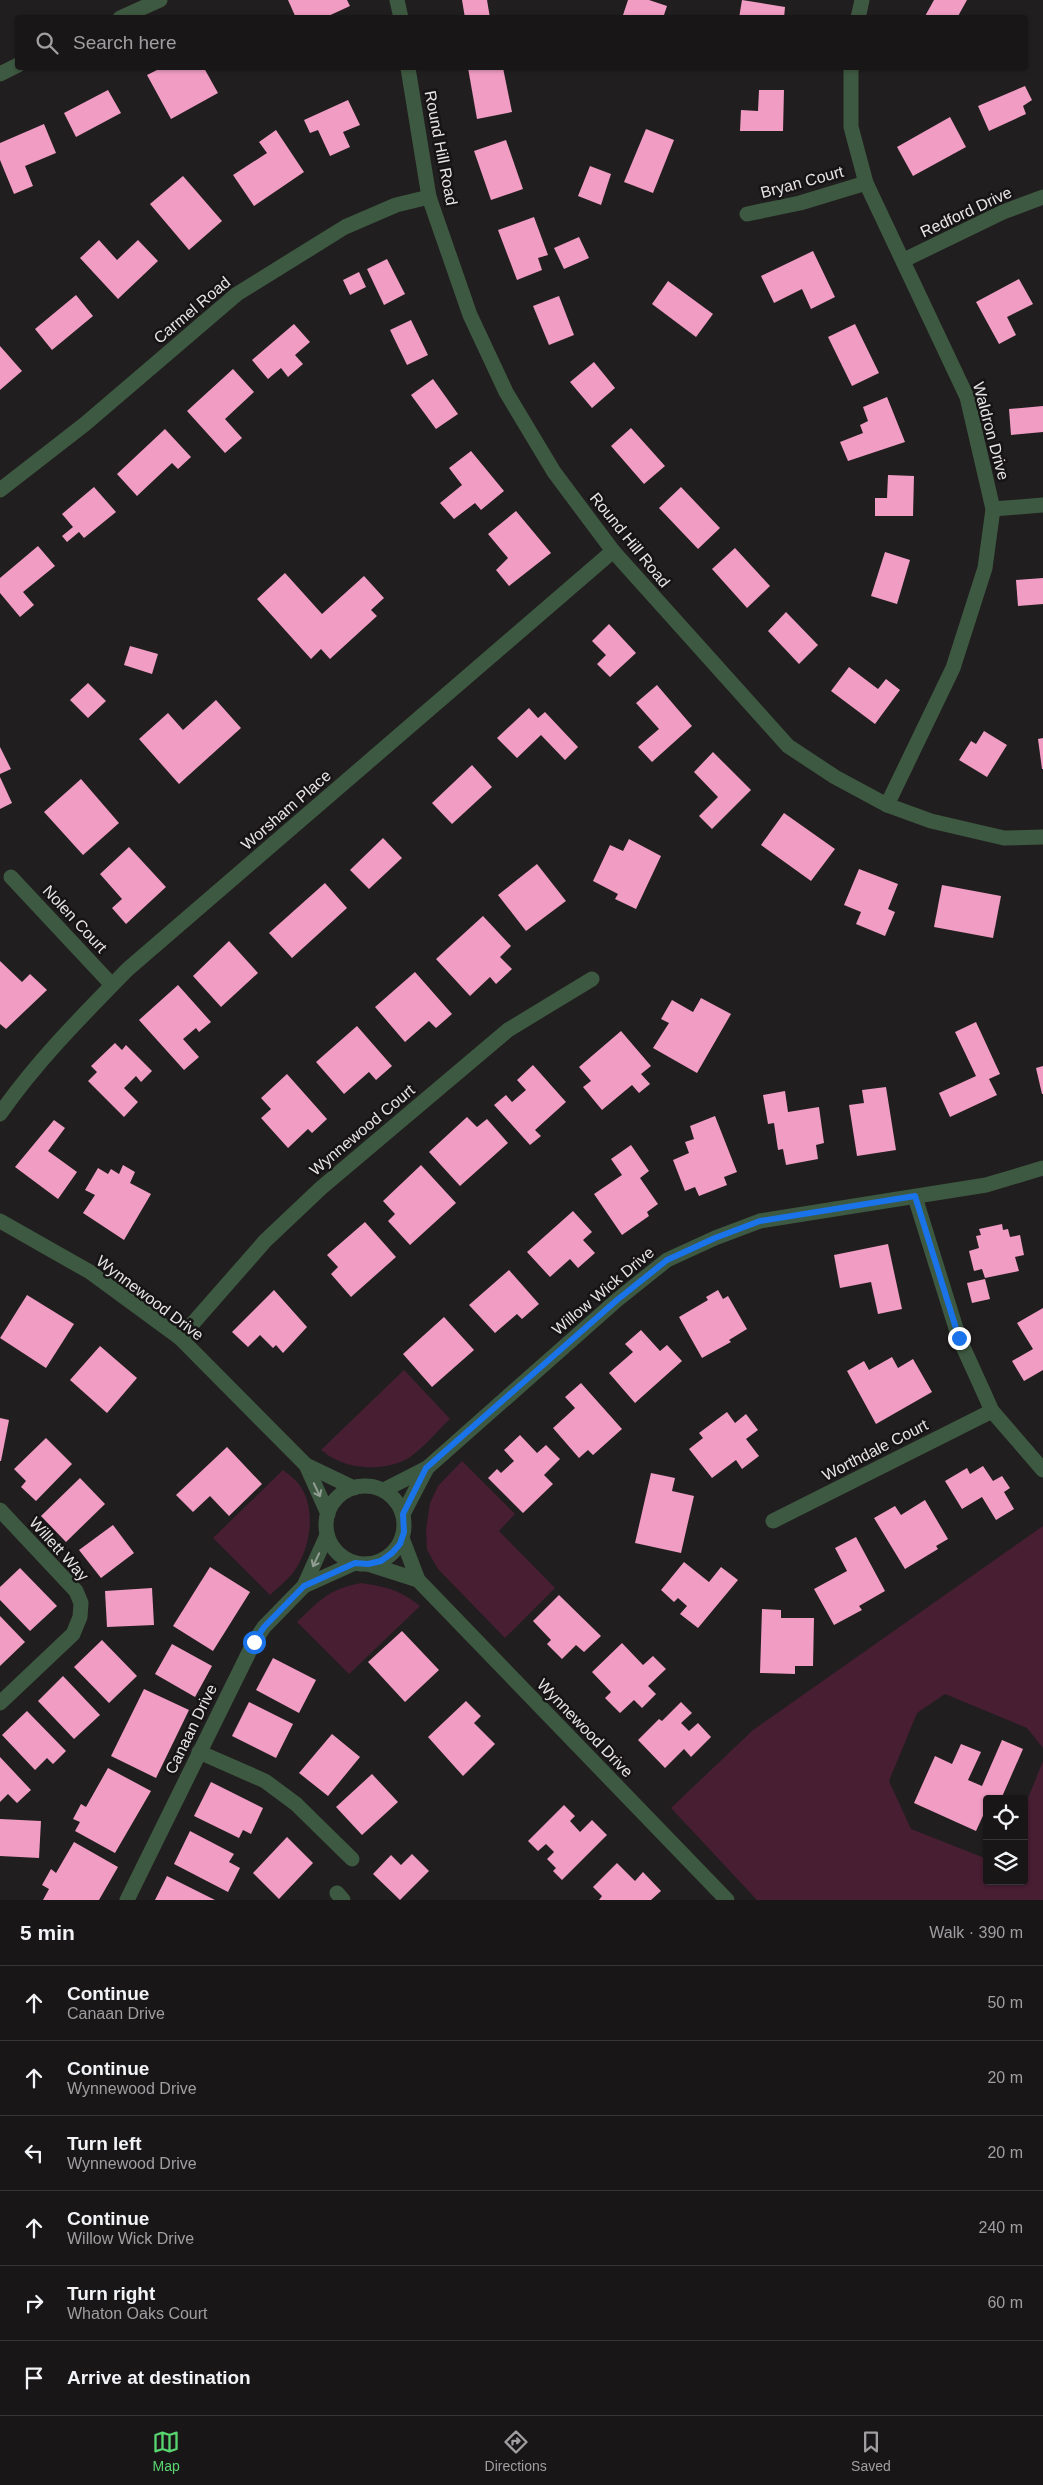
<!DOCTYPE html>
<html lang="en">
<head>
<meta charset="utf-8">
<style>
  body { margin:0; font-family:Helvetica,sans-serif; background:#221f20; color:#f1f3f6 }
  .controls { position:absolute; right:15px; bottom:15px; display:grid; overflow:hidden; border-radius:5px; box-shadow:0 1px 4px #0004 }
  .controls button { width:45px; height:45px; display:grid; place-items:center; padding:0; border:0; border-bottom:1px solid #373536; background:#191617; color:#f1f3f6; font:25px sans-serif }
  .stop { position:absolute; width:15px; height:15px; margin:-11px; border:4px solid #1a73e8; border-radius:50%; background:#fff }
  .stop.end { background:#1a73e8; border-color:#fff; box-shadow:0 1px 5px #0008 }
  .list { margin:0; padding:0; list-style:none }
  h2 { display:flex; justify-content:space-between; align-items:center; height:65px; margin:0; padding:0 20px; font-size:21px }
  h2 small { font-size:16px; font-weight:400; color:#9f9fa1 }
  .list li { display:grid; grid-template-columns:32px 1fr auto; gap:15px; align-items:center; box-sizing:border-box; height:75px; padding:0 20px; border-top:1px solid #373536 }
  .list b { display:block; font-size:19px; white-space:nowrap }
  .list p { margin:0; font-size:16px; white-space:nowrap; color:#9f9fa1 }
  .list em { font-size:16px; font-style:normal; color:#9f9fa1 }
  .icon { flex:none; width:28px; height:28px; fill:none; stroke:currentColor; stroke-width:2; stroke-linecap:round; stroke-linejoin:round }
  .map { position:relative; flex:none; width:1043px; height:1900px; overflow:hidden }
  .search { position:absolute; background:#191617; box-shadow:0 1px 4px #0004; left:15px; right:15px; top:15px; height:55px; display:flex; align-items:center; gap:12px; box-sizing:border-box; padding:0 18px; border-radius:5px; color:#9f9fa1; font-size:19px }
  .sheet { height:515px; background:#191617 }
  nav { display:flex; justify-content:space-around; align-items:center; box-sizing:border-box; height:70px; border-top:1px solid #373536; background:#191617; font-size:14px; color:#9f9fa1 }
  nav a { display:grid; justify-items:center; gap:2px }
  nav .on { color:#58d570 }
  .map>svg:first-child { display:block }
  .green { fill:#471e32 }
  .building { fill:#f19cc3 }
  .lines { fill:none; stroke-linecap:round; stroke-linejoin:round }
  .minor { stroke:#3e5941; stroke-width:15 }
  .oneway { stroke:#929e93 }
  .route { stroke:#1a73e8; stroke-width:6 }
  .labels { text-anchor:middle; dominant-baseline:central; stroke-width:5; stroke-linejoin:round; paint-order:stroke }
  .street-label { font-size:16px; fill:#e7e4e5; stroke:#171416 }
</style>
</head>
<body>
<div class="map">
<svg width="1043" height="1900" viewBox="0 0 1043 1900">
  <rect width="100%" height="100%" fill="#211e1f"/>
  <!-- green -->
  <g class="green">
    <path d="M404 1370 450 1419C438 1430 427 1444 414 1454 395 1470 359 1471 337 1460 331 1458 326 1453 321 1450Z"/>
    <path d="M462 1461 515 1514 499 1531 555 1588 505 1638 438 1569 427 1550 426 1530 430 1503 438 1486Z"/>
    <path d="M283 1470C288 1474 294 1478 298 1483 317 1506 311 1547 295 1570 289 1579 278 1587 270 1595L213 1538Z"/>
    <path d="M1043 1526V1748L1027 1728 945 1694 917 1713 889 1781 911 1829 987 1859V1881H1024V1808L1043 1761V1900H757L671 1808 753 1730Z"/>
    <path d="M361 1583C387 1587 400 1590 420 1606L349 1674 297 1622C320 1600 329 1589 361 1583Z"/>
  </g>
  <!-- building -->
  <g class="building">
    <path d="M288 0H347L350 6 324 18H296Z"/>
    <path d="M462 0H487L490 18H465Z"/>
    <path d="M628 0H649L667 6 663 18H622Z"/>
    <path d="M742 0 785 7 784 18H739Z"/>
    <path d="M934 0H967L957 18H924Z"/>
    <path d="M161 68H204L218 93 171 119 147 75Z"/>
    <path d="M468 68H503L512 112 477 119Z"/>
    <path d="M1025 86 1032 100 1023 106 1026 114 989 131 978 106Z"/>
    <path d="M108 90 121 113 76 137 64 113Z"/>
    <path d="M759 90H784L783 131H740L741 110 758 111Z"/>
    <path d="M348 100 360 125 343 132 350 147 330 156 318 130 310 133 304 120Z"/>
    <path d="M950 117 966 147 913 176 897 147Z"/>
    <path d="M44 124 56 153 25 166 33 186 14 194 0 160V143Z"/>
    <path d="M646 129 674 140 653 193 624 182Z"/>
    <path d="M276 130 304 172 254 206 233 175 267 153 259 142Z"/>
    <path d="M506 140 523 189 491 200 474 151Z"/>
    <path d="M590 166 611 174 601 205 578 196Z"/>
    <path d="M183 176 222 221 189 250 150 204Z"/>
    <path d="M534 217 548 255 538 258 542 270 517 280 498 230Z"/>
    <path d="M579 237 589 258 564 269 554 248Z"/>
    <path d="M99 240 117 260 138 240 158 261 118 299 80 258Z"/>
    <path d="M813 251 835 297 811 309 802 289 774 303 761 276Z"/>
    <path d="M387 259 405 294 384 305 367 269Z"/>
    <path d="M359 272 366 287 350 295 343 280Z"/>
    <path d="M1019 279 1033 304 1007 317 1016 335 999 344 976 302Z"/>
    <path d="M668 281 713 314 696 337 652 304Z"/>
    <path d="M76 295 93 316 52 350 35 329Z"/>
    <path d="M559 296 574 335 549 345 533 306Z"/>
    <path d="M411 320 428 355 407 365 390 330Z"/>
    <path d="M294 324 310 342 295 355 303 364 288 377 281 368 268 379 252 360Z"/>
    <path d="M855 324 879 373 852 386 828 337Z"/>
    <path d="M0 346 22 371 0 390Z"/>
    <path d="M594 362 615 388 592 408 570 382Z"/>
    <path d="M233 369 254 392 225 419 242 438 225 453 187 411Z"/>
    <path d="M433 379 458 414 436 429 411 395Z"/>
    <path d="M887 397 905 442 848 461 840 442 863 433 860 425 868 421 863 407Z"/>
    <path d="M1043 406V432L1011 435 1009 409Z"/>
    <path d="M631 428 665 466 644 484 611 446Z"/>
    <path d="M165 429 191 457 178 469 172 463 137 496 117 474Z"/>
    <path d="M471 451 504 491 481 510 475 503 454 519 440 503 462 485 449 468Z"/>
    <path d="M888 475 914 476 913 516H875V498H887Z"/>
    <path d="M94 487 116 512 84 538 79 532 67 542 62 536 73 527 62 514Z"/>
    <path d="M681 487 720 528 698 549 659 508Z"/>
    <path d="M516 511 551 553 509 586 496 570 508 558 488 534Z"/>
    <path d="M38 546 55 566 23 592 34 605 20 617 0 593V578Z"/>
    <path d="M735 548 770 586 747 608 712 569Z"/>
    <path d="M885 552 910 560 897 604 871 596Z"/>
    <path d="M285 573 322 614 364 576 384 598 371 610 377 616 330 659 321 649 311 659 257 599Z"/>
    <path d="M1043 578V604L1018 606 1016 580Z"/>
    <path d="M786 612 818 645 799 664 768 631Z"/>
    <path d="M609 624 636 653 610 677 597 664 606 655 592 641Z"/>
    <path d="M130 646 158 654 152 674 124 665Z"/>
    <path d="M849 667 878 689 886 679 900 690 875 724 831 691Z"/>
    <path d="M88 683 106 701 88 718 70 700Z"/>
    <path d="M657 685 692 726 652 762 638 747 659 729 636 703Z"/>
    <path d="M216 700 241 728 179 784 139 739 168 713 183 730Z"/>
    <path d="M529 708 538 718 545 712 578 747 565 760 541 735 517 758 497 738Z"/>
    <path d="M984 731 1007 745 987 777 959 760 971 741 976 744Z"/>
    <path d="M1043 738V769H1042L1038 739Z"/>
    <path d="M0 747 11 769 0 774Z"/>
    <path d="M713 752 751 790 712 829 699 816 718 797 694 772Z"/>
    <path d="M472 765 492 787 452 824 432 803Z"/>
    <path d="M0 777 12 803 0 809Z"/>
    <path d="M81 779 119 823 83 855 44 812Z"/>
    <path d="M784 813 835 849 811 881 761 845Z"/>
    <path d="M383 838 402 858 369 889 350 870Z"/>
    <path d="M629 839 661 856 636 909 615 899 618 894 593 881 610 845 623 851Z"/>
    <path d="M129 847 166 887 126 924 112 908 122 899 100 874Z"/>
    <path d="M537 864 566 901 526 931 498 895Z"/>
    <path d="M859 869 898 884 888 909 895 912 885 936 856 924 861 912 844 905Z"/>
    <path d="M325 883 347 908 292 958 269 933Z"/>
    <path d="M942 885 1001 896 993 938 934 927Z"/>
    <path d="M483 916 511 946 500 957 512 969 496 984 490 977 470 996 436 959Z"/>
    <path d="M229 941 258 973 221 1007 193 976Z"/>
    <path d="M0 961 22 982 30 974 47 990 6 1029 0 1024Z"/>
    <path d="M415 972 452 1014 436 1028 429 1021 405 1042 375 1007Z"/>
    <path d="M178 985 211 1022 199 1032 196 1028 183 1039 199 1057 184 1070 139 1020Z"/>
    <path d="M701 998 731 1014 697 1073 653 1048 669 1023 661 1019 672 1000 693 1012Z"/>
    <path d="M976 1022 1000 1074 989 1079 997 1095 950 1117 939 1093 976 1076 955 1032Z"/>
    <path d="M357 1026 392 1066 376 1080 369 1072 344 1094 316 1062Z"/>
    <path d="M621 1031 651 1066 641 1074 650 1084 639 1093 632 1085 602 1110 583 1087 591 1081 579 1067Z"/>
    <path d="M115 1043 122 1050 126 1045 152 1071 141 1082 136 1076 124 1088 138 1102 124 1117 88 1081 97 1072 91 1066Z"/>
    <path d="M533 1065 566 1102 535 1130 541 1136 530 1145 494 1105 506 1095 512 1102 526 1090 517 1080Z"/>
    <path d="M1043 1066V1094H1042L1036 1068Z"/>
    <path d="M287 1074 327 1119 312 1133 308 1129 288 1148 261 1118 271 1109 261 1098Z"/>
    <path d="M886 1087 896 1150 857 1156 849 1105 864 1103 862 1090Z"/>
    <path d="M785 1091 788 1112 819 1107 824 1143 816 1145 818 1159 786 1165 783 1149 778 1150 774 1123 768 1124 763 1095Z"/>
    <path d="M715 1116 737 1172 724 1177 727 1185 699 1196 695 1187 685 1191 673 1160 689 1153 685 1142 694 1139 690 1126Z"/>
    <path d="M467 1117 477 1127 487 1119 508 1143 460 1186 429 1152Z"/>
    <path d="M54 1120 65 1128 48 1151 77 1172 58 1199 15 1167Z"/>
    <path d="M631 1145 649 1171 640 1178 658 1204 647 1212 649 1216 622 1235 594 1194 622 1175 611 1159Z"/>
    <path d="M123 1165 135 1172 130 1183 151 1194 124 1240 83 1213 95 1195 85 1190 98 1168 108 1174 111 1169 119 1174Z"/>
    <path d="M421 1165 456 1203 410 1245 388 1221 395 1214 383 1201Z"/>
    <path d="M573 1211 592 1232 583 1240 595 1253 578 1268 570 1259 550 1277 527 1252Z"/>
    <path d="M365 1222 396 1257 351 1297 331 1274 338 1267 327 1255Z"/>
    <path d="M1002 1224 1003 1230 1008 1229 1010 1237 1020 1235 1024 1255 1015 1257 1019 1271 985 1278 982 1269 974 1271 969 1251 979 1248 976 1236 981 1235 979 1229Z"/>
    <path d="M888 1244 902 1309 878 1314 871 1282 840 1288 834 1255Z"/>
    <path d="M509 1270 539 1304 522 1319 517 1314 495 1333 469 1305Z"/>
    <path d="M985 1279 990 1299 972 1303 967 1283Z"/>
    <path d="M274 1290 307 1327 283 1353 276 1345 273 1348 260 1335 248 1347 232 1332Z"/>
    <path d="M718 1290 723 1299 728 1296 747 1329 729 1340 731 1342 702 1358 679 1317 708 1300 706 1297Z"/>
    <path d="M27 1295 74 1324 46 1368 0 1338Z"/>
    <path d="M1043 1308V1370L1024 1381 1012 1361 1033 1349 1017 1323Z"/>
    <path d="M444 1317 474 1350 432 1387 403 1354Z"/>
    <path d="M641 1330 660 1351 667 1345 682 1361 635 1403 609 1373 633 1352 625 1344Z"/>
    <path d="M100 1346 137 1378 107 1413 70 1380Z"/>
    <path d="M892 1357 898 1368 913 1359 932 1392 876 1424 847 1371 864 1361 869 1370Z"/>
    <path d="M581 1383 622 1429 593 1455 588 1450 579 1458 553 1428 575 1408 565 1397Z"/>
    <path d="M727 1412 735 1423 746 1414 758 1430 746 1439 759 1456 742 1469 736 1460 712 1478 689 1449 703 1438 699 1433Z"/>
    <path d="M0 1418 9 1420 1 1461H0Z"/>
    <path d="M520 1435 537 1453 546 1445 560 1459 544 1475 553 1484 523 1513 488 1478 497 1469 501 1473 514 1461 504 1450Z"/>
    <path d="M46 1438 72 1464 36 1501 21 1487 26 1481 14 1469Z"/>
    <path d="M227 1447 262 1484 229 1516 210 1496 193 1512 176 1495Z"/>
    <path d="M983 1466 993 1481 1002 1476 1010 1488 1004 1492 1014 1509 996 1520 982 1497 962 1509 945 1481 967 1468 970 1474Z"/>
    <path d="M651 1473 675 1478 672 1491 694 1496 681 1553 635 1543Z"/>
    <path d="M80 1478 105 1504 66 1542 41 1516Z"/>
    <path d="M925 1500 948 1539 936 1546 938 1549 905 1569 874 1518 895 1506 901 1515Z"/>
    <path d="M113 1525 134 1553 101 1578 79 1550Z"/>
    <path d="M856 1537 885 1591 859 1606 862 1610 834 1625 814 1589 847 1571 835 1548Z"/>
    <path d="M684 1562 709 1582 721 1567 738 1580 698 1628 680 1614 687 1606 678 1598 674 1602 661 1590Z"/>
    <path d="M210 1567 250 1592 213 1651 173 1626Z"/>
    <path d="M20 1568 57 1606 30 1631 0 1600V1587Z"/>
    <path d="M152 1588 154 1625 107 1627 105 1591Z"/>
    <path d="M559 1595 601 1636 584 1652 576 1645 562 1659 547 1644 551 1640 533 1621Z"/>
    <path d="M762 1609 781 1610V1618H814L813 1666H795V1674L760 1673Z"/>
    <path d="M0 1616 25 1642 0 1666Z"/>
    <path d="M402 1631 439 1670 405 1702 368 1662Z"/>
    <path d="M102 1640 137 1676 109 1703 74 1667Z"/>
    <path d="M622 1643 643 1665 653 1656 666 1669 648 1686 656 1694 642 1708 634 1700 620 1713 605 1698 611 1692 592 1672Z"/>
    <path d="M172 1644 212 1666 195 1697 155 1674Z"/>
    <path d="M273 1658 316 1680 299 1713 256 1690Z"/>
    <path d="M63 1676 100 1715 74 1739 38 1701Z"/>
    <path d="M144 1689 189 1710 156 1778 111 1756Z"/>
    <path d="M466 1701 481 1716 474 1723 495 1744 463 1776 428 1737Z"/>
    <path d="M249 1702 293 1724 276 1758 232 1736Z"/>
    <path d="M681 1702 692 1713 681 1723 689 1731 698 1723 711 1737 691 1757 684 1749 665 1768 638 1740 659 1719 662 1721Z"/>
    <path d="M27 1711 66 1751 53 1764 47 1758 35 1770 2 1735Z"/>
    <path d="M332 1734 360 1757 328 1796 299 1773Z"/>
    <path d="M1002 1740 1023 1749 1001 1799H987V1807L976 1831 914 1803 935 1756 952 1764 961 1744 981 1752 968 1780 982 1786Z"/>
    <path d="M0 1757 31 1790 17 1803 8 1794 0 1802Z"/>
    <path d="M108 1768 151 1791 115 1853 75 1831 80 1822 73 1819 81 1804 86 1807Z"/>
    <path d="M372 1774 398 1802 362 1835 336 1807Z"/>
    <path d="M211 1782 263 1808 251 1834 243 1830 239 1838 194 1816Z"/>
    <path d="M564 1805 575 1816 570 1821 580 1832 592 1820 607 1835 562 1880 553 1871 556 1868 547 1859 554 1852 546 1844 538 1851 528 1841Z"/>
    <path d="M0 1819 41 1821 39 1858 0 1856Z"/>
    <path d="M190 1831 234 1854 229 1862 240 1868 228 1892 174 1864Z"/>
    <path d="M287 1837 313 1863 279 1899 253 1873Z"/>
    <path d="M74 1842 118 1867 99 1900H43L49 1889 42 1885 51 1869 56 1873Z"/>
    <path d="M412 1854 429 1871 400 1900 373 1874 391 1855 401 1865Z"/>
    <path d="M617 1863 635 1881 643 1872 661 1891 651 1900H599L602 1896 593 1887Z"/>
    <path d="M167 1876 215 1900H155Z"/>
  </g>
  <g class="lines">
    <!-- minor -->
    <g class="minor">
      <path d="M397 0 401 18"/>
      <path d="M120 18 160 0"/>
      <path d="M858 18 862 0"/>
      <path d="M408 68 429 197 470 315 506 392 554 472 613 551 788 746 835 777 887 805 931 821 1004 838 1043 837"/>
      <path d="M851 68V127L866 183 967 397 993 509 985 568 953 668 887 805"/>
      <path d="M0 74 18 65"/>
      <path d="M747 214 800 203 866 183"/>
      <path d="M904 260 1003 212 1043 197"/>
      <path d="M0 490 85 424 237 294 345 227 396 205 429 197"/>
      <path d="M993 509 1043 505"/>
      <path d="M11 877 112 985"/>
      <path d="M0 1114C37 1061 82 1016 128 969L613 551"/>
      <path d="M915 1197 959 1338 984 1393 992 1411 1043 1470"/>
      <path d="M0 1221 90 1272 180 1338 306 1465 328 1514"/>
      <path d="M180 1338 265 1241 321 1188 508 1030 592 979"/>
      <path d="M306 1465 354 1488"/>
      <circle cx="365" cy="1525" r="39"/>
      <path d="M384 1490 427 1468 617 1300 667 1260 715 1238 760 1221 986 1185 1043 1168"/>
      <path d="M0 1510 76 1591 81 1603 80 1617 73 1634 0 1703"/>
      <path d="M403 1514 427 1468"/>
      <path d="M773 1521 992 1411"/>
      <path d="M402 1538 418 1580 727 1900"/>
      <path d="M368 1564 418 1580"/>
      <path d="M304 1586 355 1563"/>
      <path d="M199 1752 265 1781 296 1804 352 1859"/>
      <path d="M337 1893 343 1900"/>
      <path d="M127 1900 254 1642 264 1627 304 1586 327 1535"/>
    </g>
  </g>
  <!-- one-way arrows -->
  <defs><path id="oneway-shaft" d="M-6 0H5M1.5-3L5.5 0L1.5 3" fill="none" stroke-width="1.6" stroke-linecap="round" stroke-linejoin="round" transform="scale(1.25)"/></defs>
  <g class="oneway">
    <use href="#oneway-shaft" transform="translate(317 1490) rotate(65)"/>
    <use href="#oneway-shaft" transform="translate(316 1560) rotate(115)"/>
  </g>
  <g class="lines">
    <!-- route -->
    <path class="route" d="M254 1642 264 1627 304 1586 355 1563 368 1564 381 1561 392 1553 400 1544 404 1532 403 1514 426 1468 617 1300 667 1260 715 1238 760 1221 915 1196 959 1338"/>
  </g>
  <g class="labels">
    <!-- street labels -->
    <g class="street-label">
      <text transform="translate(441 148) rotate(79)">Round Hill Road</text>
      <text transform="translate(802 182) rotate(-15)">Bryan Court</text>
      <text transform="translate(966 212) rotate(-25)">Redford Drive</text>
      <text transform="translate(192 310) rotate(-40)">Carmel Road</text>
      <text transform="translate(991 431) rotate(75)">Waldron Drive</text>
      <text transform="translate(630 540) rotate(51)">Round Hill Road</text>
      <text transform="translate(286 810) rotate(-41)">Worsham Place</text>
      <text transform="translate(75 919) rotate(47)">Nolen Court</text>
      <text transform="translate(362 1130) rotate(-40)">Wynnewood Court</text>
      <text transform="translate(603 1291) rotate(-40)">Willow Wick Drive</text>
      <text transform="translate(150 1298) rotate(37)">Wynnewood Drive</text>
      <text transform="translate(875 1450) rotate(-27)">Worthdale Court</text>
      <text transform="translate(59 1549) rotate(48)">Willett Way</text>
      <text transform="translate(585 1728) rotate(46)">Wynnewood Drive</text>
      <text transform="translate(191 1729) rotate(-64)">Canaan Drive</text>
    </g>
  </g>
</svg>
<div class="controls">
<button><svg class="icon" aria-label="locate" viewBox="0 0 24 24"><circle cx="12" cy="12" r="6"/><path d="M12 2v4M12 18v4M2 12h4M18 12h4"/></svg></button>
<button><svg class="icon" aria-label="layers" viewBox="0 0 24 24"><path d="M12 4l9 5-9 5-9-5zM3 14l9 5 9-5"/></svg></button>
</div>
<div class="stop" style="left:254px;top:1642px"></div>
<div class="stop end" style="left:959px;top:1338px"></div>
<div class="search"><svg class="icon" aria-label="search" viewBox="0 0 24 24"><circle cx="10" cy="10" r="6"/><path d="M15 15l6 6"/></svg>Search here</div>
</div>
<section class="sheet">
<h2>5 min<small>Walk · 390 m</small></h2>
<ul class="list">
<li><svg class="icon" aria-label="ahead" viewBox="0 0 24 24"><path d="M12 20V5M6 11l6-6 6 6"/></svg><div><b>Continue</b><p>Canaan Drive</p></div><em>50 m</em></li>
<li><svg class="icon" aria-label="ahead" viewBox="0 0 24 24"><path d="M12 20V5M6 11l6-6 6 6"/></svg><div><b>Continue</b><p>Wynnewood Drive</p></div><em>20 m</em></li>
<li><svg class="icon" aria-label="left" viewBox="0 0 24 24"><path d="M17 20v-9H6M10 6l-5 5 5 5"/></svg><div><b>Turn left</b><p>Wynnewood Drive</p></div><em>20 m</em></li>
<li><svg class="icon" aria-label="ahead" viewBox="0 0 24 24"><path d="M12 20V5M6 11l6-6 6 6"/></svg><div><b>Continue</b><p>Willow Wick Drive</p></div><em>240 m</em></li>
<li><svg class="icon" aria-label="right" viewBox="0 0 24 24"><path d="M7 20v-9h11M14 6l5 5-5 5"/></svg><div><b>Turn right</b><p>Whaton Oaks Court</p></div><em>60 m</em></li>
<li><svg class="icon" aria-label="arrive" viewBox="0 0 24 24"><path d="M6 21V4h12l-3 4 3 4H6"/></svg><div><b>Arrive at destination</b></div></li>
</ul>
</section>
<nav>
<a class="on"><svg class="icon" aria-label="map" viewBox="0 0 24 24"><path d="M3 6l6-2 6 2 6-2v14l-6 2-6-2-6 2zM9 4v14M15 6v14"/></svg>Map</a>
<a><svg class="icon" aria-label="directions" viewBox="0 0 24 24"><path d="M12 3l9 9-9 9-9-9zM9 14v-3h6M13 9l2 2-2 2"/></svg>Directions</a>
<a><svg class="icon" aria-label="saved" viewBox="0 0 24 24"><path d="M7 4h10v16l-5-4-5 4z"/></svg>Saved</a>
</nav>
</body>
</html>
